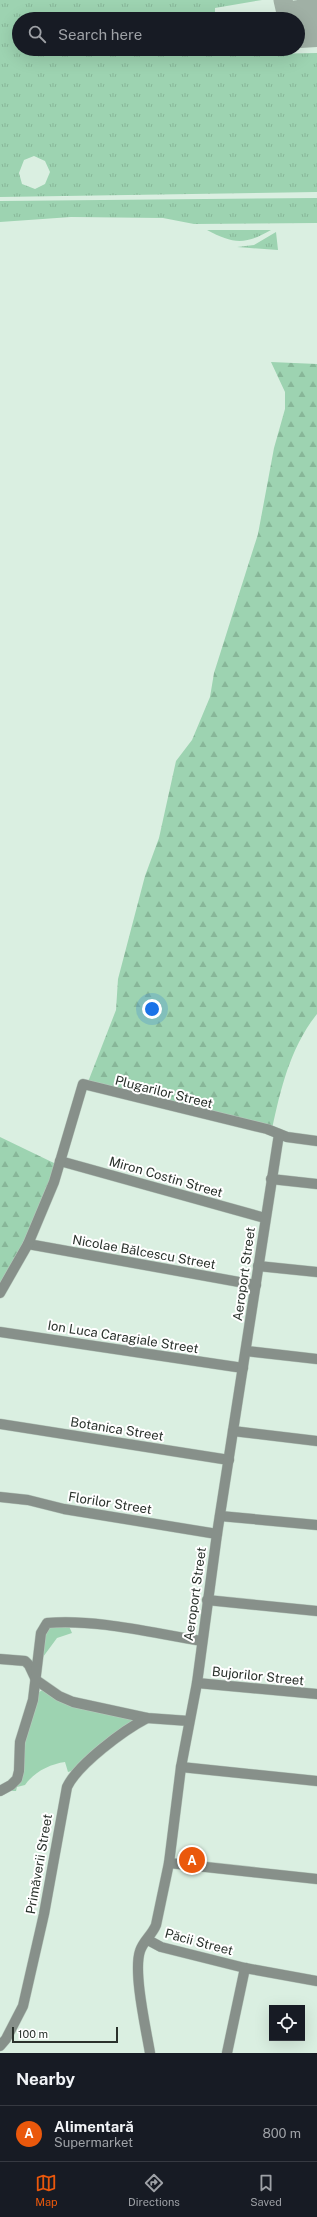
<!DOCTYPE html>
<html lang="en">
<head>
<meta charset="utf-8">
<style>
  body { margin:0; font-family:"Public Sans",sans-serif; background:#242831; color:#f1f3f6 }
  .controls { position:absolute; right:12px; bottom:12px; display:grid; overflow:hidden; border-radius:0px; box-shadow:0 4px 16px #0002 }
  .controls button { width:36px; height:36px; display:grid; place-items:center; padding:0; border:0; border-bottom:1px solid #363941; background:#171b24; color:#f1f3f6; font:20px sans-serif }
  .scale { position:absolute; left:12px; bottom:10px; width:106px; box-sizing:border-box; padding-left:4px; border:2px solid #2a322c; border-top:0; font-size:11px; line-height:14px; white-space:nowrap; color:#2a322c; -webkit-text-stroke:3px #fff; paint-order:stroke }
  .you { position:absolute; left:152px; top:1009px; width:14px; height:14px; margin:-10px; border:3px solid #fff; border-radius:50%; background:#1a73e8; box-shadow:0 0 0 6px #1a73e833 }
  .badge { display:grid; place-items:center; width:26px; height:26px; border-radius:50%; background:#ea580c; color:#fff; font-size:13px; font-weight:700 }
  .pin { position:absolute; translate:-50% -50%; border:2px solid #fff; box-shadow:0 1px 4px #0006 }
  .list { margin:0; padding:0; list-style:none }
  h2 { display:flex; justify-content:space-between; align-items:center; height:52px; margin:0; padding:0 16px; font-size:17px }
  h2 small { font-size:13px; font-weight:400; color:#9ea1a6 }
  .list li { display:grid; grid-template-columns:26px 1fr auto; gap:12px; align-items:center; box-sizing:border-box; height:56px; padding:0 16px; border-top:1px solid #363941 }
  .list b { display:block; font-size:15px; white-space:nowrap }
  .list p { margin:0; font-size:13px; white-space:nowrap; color:#9ea1a6 }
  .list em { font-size:13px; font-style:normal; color:#9ea1a6 }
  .icon { flex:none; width:22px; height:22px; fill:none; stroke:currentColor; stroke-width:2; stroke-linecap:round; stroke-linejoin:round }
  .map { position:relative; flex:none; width:317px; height:2053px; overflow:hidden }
  .search { position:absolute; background:#171b24; box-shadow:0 4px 16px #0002; left:12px; right:12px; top:12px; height:44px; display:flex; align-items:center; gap:10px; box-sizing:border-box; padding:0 14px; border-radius:22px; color:#9ea1a6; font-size:15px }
  .sheet { height:108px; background:#171b24 }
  nav { display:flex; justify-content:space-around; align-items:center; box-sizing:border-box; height:56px; border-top:1px solid #363941; background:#171b24; font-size:11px; color:#9ea1a6 }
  nav a { display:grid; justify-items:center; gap:2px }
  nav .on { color:#ea580c }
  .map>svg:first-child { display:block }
  .grass { fill:url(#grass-tufts); fill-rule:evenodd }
  .forest { fill:url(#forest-firs) }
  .garden { fill:#9dd3b1 }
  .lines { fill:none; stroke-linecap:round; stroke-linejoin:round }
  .taxiway { stroke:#a0b0a5; stroke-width:19 }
  .runway { stroke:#a0b0a5; stroke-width:48 }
  .minor-casing { stroke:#b7c9bd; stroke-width:11 }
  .minor { stroke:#87908a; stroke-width:10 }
  .labels { text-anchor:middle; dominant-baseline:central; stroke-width:4; stroke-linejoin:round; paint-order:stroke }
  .street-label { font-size:13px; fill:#2a322c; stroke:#fff }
</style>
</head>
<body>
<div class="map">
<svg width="317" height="2053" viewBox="0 0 317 2053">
  <defs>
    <pattern id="grass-tufts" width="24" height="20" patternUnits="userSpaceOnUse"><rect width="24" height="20" fill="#9dd3b1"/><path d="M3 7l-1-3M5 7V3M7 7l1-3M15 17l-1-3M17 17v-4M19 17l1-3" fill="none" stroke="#87b698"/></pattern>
    <pattern id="forest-firs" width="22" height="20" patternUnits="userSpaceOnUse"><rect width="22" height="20" fill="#9dd3b1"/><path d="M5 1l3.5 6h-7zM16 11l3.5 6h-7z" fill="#87b698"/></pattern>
  </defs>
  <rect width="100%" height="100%" fill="#daefe1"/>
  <!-- grass -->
  <g class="grass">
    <path d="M0 0H262L215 8V19H19V49H263L264 54 317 53V192L0 197ZM34 156 45 161 50 172 45 184 35 189 22 184 19 173 24 160Z"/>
    <path d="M317 198V223L194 224 163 218 71 217 0 222V201Z"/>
    <path d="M207 230H271C245 245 233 244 207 230Z"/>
    <path d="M276 232 278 250 237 247 254 245Z"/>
  </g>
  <!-- forest -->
  <g class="forest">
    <path d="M271 362 317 364V1014C290 1048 281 1088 272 1129L88 1082 116 1010 118 979 145 876 159 838 176 761 192 740 210 697 214 673 258 534 274 448 285 409V392Z"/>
    <path d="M0 1137 56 1164 26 1241 0 1290Z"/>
  </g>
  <!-- garden -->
  <g class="garden">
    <path d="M68 1624 72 1633 57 1638 43 1657 45 1632 50 1628Z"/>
    <path d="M44 1689 140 1719 75 1770 68 1772 65 1762C50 1764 34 1772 25 1785L17 1787 16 1791H5L18 1783 23 1740 36 1694Z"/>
  </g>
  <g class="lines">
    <!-- taxiway -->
    <path class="taxiway" d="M283 0 286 13 292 19"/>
    <!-- runway -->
    <path class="runway" d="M299 24 317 23"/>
    <!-- minor casing -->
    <g class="minor-casing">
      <g id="minor">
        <path d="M60 1161 265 1218"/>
        <path d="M271 1179 317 1184"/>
        <path d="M28 1244 256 1285"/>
        <path d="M258 1266 317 1272"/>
        <path d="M0 1293 28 1244 54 1182 83 1084 267 1129 287 1137 317 1141"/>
        <path d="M0 1332 243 1368"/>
        <path d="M246 1351 317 1359"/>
        <path d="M0 1424 229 1460"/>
        <path d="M233 1431 317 1441"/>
        <path d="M0 1497 28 1500 64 1509 217 1534"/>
        <path d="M220 1516 317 1525"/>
        <path d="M207 1600 317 1611"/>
        <path d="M0 1659 25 1661 29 1665 36 1680 59 1696 73 1702 147 1718 189 1721"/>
        <path d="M197 1683 317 1694"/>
        <path d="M181 1767 317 1781"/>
        <path d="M0 1791 11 1785 17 1779 19 1771 20 1742 33 1700 41 1633 47 1623C99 1619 151 1633 202 1641"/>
        <path d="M169 1863 317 1879"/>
        <path d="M148 1940 161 1947 245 1968 317 1981"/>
        <path d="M0 2046 6 2039 23 2006 44 1914 67 1787C78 1764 124 1730 147 1718"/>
        <path d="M150 2053C146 2029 133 1972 140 1951 143 1941 152 1935 156 1925L169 1863 181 1767 197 1683 217 1534 279 1134"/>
        <path d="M227 2053 245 1968"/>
      </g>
    </g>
    <!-- minor -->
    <use href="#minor" class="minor"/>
  </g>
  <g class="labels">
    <!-- street labels -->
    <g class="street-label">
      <text transform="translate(164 1092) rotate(14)">Plugarilor Street</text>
      <text transform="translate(166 1177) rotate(16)">Miron Costin Street</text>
      <text transform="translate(144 1252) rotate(10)">Nicolae Bălcescu Street</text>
      <text transform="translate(244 1274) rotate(-82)">Aeroport Street</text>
      <text transform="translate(123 1337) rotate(9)">Ion Luca Caragiale Street</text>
      <text transform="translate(117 1429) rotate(9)">Botanica Street</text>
      <text transform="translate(110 1503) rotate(9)">Florilor Street</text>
      <text transform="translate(195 1594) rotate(-82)">Aeroport Street</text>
      <text transform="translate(258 1676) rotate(6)">Bujorilor Street</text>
      <text transform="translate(39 1864) rotate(-80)">Primăverii Street</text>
      <text transform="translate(199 1942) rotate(15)">Păcii Street</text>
    </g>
  </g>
</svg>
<div class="controls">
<button><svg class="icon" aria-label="locate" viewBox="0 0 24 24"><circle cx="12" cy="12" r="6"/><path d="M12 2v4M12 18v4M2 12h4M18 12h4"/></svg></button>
</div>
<div class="scale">100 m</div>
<div class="you"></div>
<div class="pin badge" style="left:192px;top:1860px">A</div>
<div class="search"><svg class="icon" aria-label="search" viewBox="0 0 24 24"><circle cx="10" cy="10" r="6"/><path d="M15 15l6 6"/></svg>Search here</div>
</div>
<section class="sheet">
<h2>Nearby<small></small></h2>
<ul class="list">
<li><span class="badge">A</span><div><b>Alimentară</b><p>Supermarket</p></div><em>800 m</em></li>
</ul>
</section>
<nav>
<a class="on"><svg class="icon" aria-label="map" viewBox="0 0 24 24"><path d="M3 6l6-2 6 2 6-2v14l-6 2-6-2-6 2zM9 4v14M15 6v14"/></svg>Map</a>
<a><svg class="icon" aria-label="directions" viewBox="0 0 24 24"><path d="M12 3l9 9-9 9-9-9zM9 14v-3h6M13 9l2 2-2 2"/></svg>Directions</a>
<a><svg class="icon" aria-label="saved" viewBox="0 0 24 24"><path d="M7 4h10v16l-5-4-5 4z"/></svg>Saved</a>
</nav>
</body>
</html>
